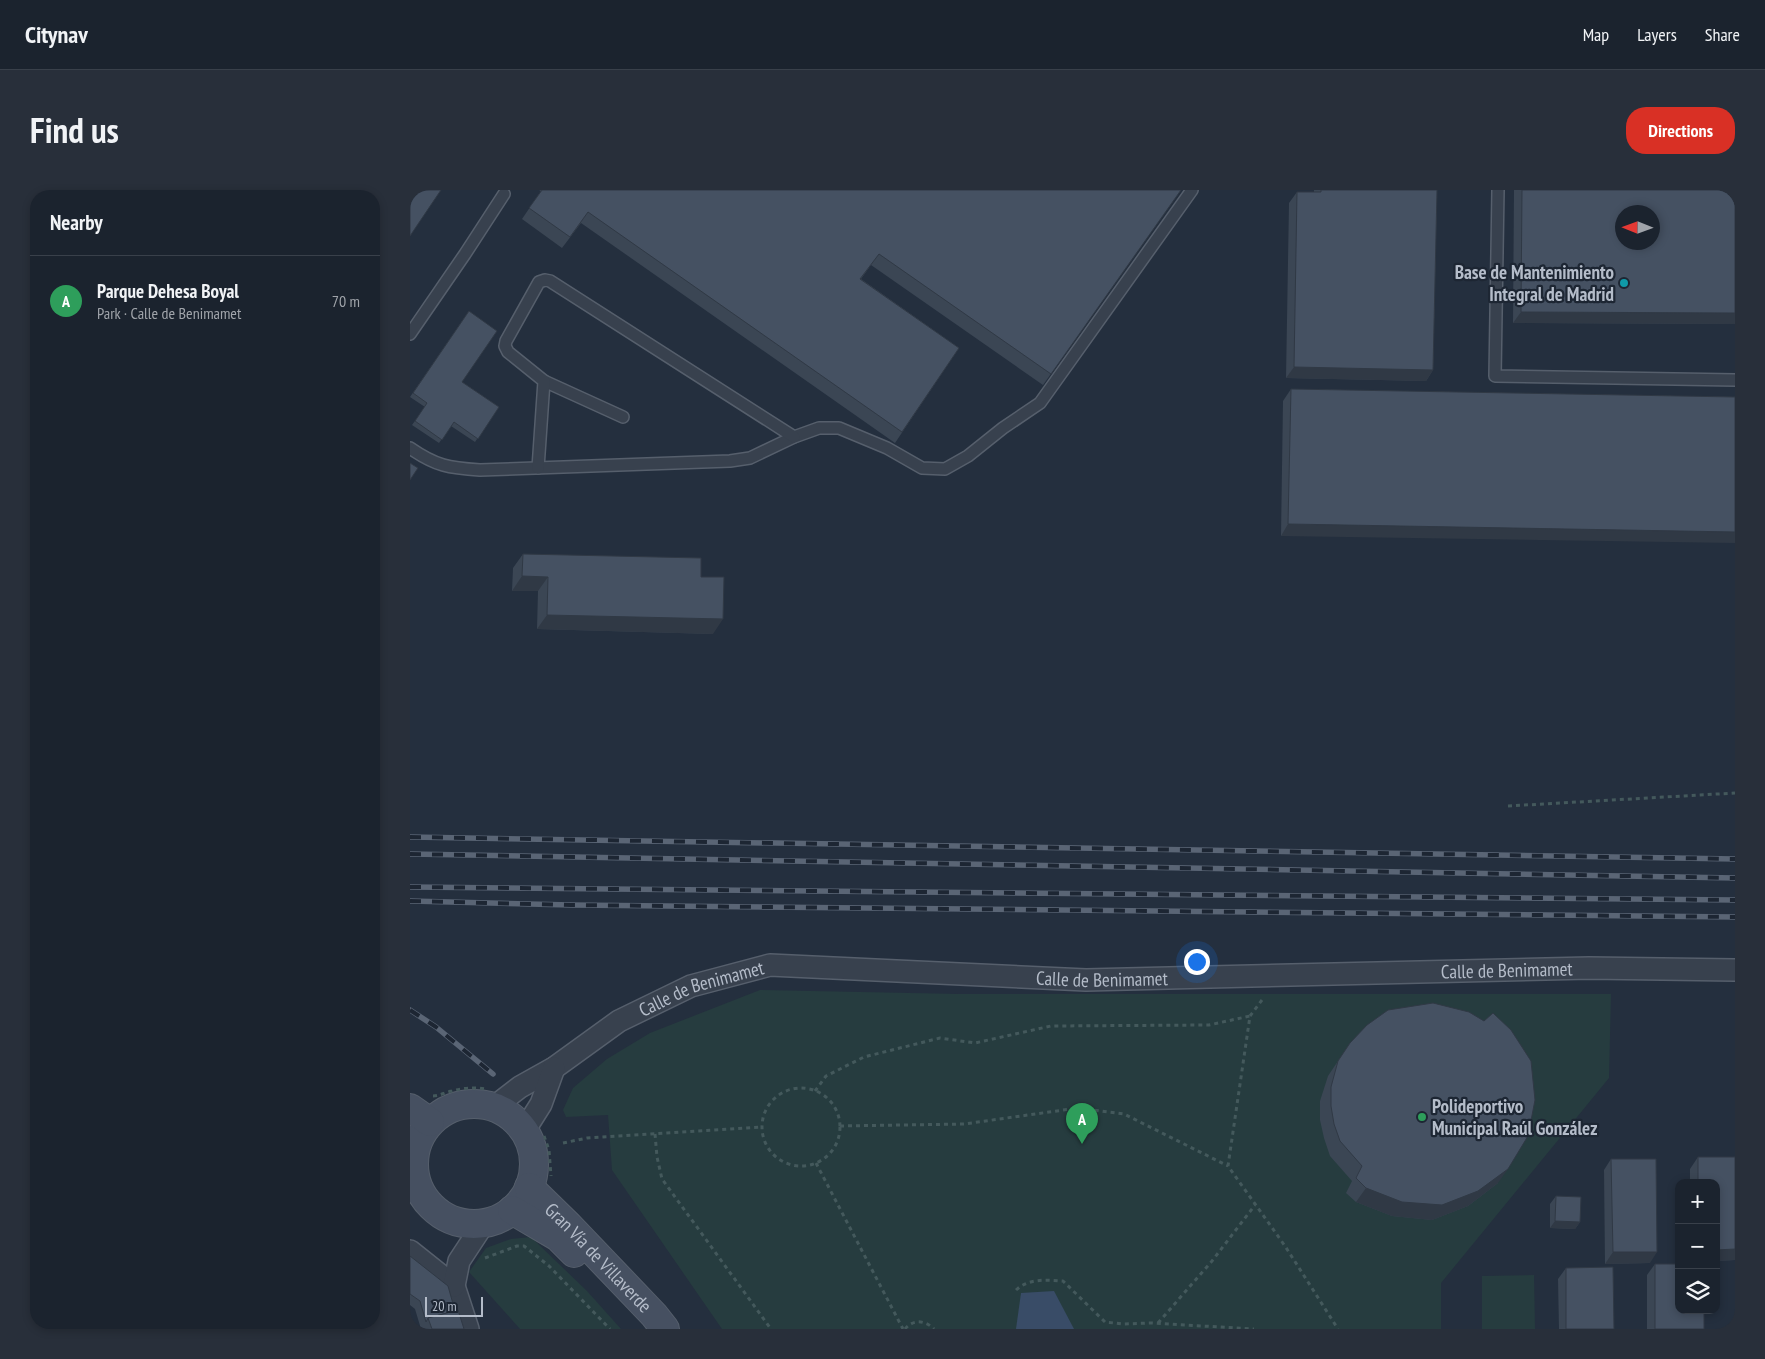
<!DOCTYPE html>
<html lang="en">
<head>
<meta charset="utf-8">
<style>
  body { margin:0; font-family:"PT Sans Narrow",sans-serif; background:#282f3a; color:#f1f3f6 }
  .controls { position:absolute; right:15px; bottom:15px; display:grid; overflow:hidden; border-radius:10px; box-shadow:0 2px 8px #0003 }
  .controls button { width:45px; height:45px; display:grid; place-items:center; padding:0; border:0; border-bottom:1px solid #39404a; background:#1b232e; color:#f1f3f6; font:25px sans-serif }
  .compass { position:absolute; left:1205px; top:15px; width:45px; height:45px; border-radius:50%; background:#1b232e; box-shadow:0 2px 8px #0003; rotate:271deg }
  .scale { position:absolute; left:15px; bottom:12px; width:58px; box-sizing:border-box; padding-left:5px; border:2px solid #b4bcc9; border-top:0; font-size:14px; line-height:18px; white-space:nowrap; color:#b4bcc9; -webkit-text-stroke:4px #1d2633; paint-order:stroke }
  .you { position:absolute; left:786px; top:771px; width:18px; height:18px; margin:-12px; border:4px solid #fff; border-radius:50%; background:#1a73e8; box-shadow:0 0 0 8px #1a73e833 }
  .badge { display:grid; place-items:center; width:32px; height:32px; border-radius:50%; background:#d93025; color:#fff; font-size:16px; font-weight:700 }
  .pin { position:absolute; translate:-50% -41px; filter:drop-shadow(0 1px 2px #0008) }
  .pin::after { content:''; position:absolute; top:26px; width:18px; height:15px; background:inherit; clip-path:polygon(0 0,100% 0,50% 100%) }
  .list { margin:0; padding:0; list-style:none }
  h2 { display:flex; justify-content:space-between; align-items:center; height:65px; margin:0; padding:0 20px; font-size:21px }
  h2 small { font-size:16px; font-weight:400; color:#a0a4aa }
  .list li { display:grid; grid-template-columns:32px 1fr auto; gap:15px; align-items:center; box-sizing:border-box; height:90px; padding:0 20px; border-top:1px solid #39404a }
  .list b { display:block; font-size:19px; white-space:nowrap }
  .list p { margin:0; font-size:16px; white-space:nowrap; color:#a0a4aa }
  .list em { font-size:16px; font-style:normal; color:#a0a4aa }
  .icon { flex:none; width:28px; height:28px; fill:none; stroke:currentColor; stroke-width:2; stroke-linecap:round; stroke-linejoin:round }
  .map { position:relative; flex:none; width:1325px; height:1139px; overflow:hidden; border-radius:20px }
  header { display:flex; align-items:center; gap:30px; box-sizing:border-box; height:70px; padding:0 25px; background:#1b232e; border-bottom:1px solid #39404a }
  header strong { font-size:24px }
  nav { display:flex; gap:28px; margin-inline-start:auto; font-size:18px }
  .intro { display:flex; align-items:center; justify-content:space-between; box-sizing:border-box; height:120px; padding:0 30px }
  h1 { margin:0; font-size:35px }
  .button { padding:12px 22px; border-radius:20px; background:#d93025; color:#fff; font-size:18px; font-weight:700 }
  main { display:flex; gap:30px; padding:0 30px }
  aside { flex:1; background:#1b232e; border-radius:20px; box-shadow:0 2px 8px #0003 }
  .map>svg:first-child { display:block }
  .green { fill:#263c3f }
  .water { fill:#394c67 }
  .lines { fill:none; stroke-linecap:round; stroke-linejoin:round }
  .lane-casing { stroke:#565f6c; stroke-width:14 }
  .street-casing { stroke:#565f6c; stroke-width:24 }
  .secondary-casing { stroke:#565f6c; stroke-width:30 }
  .path { stroke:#44595c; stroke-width:3; stroke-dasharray:4 4; stroke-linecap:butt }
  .lane { stroke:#38414e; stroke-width:11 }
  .street { stroke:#38414e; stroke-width:21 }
  .secondary { stroke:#465061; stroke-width:28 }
  .rail-casing { stroke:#5a6575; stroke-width:5.5 }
  .rail { stroke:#1d2633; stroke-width:4; stroke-dasharray:11; stroke-linecap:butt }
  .wall { fill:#3b4654 }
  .shaded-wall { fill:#303945 }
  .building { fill:#455162; stroke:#303945; fill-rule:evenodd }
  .culture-dot { fill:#0f9aa8; stroke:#1d2633; stroke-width:2 }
  .leisure-dot { fill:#2e9e5b; stroke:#1d2633; stroke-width:2 }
  .labels { text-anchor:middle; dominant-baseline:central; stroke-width:4.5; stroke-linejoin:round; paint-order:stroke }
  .poi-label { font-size:19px; font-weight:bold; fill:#b4bcc9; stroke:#1d2633; text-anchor:end }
  .street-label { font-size:19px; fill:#b4bcc9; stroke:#1d2633 }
</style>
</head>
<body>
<header>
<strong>Citynav</strong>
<nav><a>Map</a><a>Layers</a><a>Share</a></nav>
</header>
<div class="intro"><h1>Find us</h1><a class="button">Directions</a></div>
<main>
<aside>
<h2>Nearby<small></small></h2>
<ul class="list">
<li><span class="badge" style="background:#2e9e5b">A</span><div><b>Parque Dehesa Boyal</b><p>Park · Calle de Benimamet</p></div><em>70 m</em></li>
</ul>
</aside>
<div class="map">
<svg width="1325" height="1139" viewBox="0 0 1325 1139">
  <rect width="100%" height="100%" fill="#242f3e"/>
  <!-- green -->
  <g class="green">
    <path d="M350 800 549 804H1201L1199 888 1031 1093V1139H312L202 980 198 925 156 927 153 920 163 898 197 869 240 843Z"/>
    <path d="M121 1047 177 1101 211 1139H110L59 1082 76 1058 101 1049Z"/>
    <path d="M1124 1085 1125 1139H1072V1086Z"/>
  </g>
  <!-- water -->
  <path class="water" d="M644 1101 664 1139H606L611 1103Z"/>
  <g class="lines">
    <!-- lane casing -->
    <g class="lane-casing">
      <g id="lane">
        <path d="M1088 0 1085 186 1325 190"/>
        <path d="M0 144 55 64 94 4"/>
        <path d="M134 191 213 227"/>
        <path d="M0 258C26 276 39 278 70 280L320 271 340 268 384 247 409 238H429L477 258 512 278 535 279 558 266 593 238 630 213 782 0"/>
        <path d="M128 278 134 191 98 162 95 156 96 151 129 92 135 90 140 91 384 247"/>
      </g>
    </g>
    <!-- street casing -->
    <g class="street-casing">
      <g id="street">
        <path id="s1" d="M84 917 110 897 144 878 209 831 281 796 360 775 676 790 1179 778 1325 780"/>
        <path d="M114 941 131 914 144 878"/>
        <path d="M0 984 4 980"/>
        <path d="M0 1061 44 1096 58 1139"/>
        <path d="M44 1096 49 1071 74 1033"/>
      </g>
    </g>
    <!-- secondary casing -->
    <g class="secondary-casing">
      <g id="secondary">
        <circle cx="64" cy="974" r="60"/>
        <path d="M0 918 20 932"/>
        <path id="s2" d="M119 997 159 1036 244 1125 255 1139"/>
        <path d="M102 1020 148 1047 164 1063"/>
      </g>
    </g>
    <!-- path -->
    <g class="path">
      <path d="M1098 616 1325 603"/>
      <path d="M852 810 840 826 818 976 875 1056 928 1139"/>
      <circle cx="391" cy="937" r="39"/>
      <path d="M405 901 416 886 454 867 530 848 565 853 641 836 799 835 840 826"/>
      <path d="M23 906C30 906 35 902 42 901 53 898 64 897 75 899"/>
      <path d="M430 936 554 934 668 918 714 924 818 976"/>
      <path d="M245 944 247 967 252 989 361 1139"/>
      <path d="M134 946 139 960 141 986"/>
      <path d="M153 953 177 948 352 937"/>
      <path d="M406 973 493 1139"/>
      <path d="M75 1068 107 1056H114L139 1076 200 1139"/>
      <path d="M606 1100C619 1088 636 1090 653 1091L695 1132 713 1134 741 1133 844 1139"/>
      <path d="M748 1133 802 1071 845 1015"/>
      <path d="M495 1139C503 1129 515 1130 524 1139"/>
    </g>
    <!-- lane -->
    <use href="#lane" class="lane"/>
    <!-- street -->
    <use href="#street" class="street"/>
    <!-- secondary -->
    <use href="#secondary" class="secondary"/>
    <!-- rail casing -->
    <g class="rail-casing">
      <g id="rail">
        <path d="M0 647 1325 669"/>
        <path d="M0 664 1325 688"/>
        <path d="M0 697 1325 710"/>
        <path d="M0 711 161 715 1325 727"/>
        <path d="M0 820 26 837 83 884"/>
      </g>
    </g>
    <!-- rail -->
    <use href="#rail" class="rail"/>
  </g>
  <!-- wall -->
  <g class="wall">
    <path d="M129 0H771L633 195 461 75 451 89 549 158 485 253 171 33 152 58 112 29 131 1Z"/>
    <path d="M904 0H1027L1023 180 1016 191 876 188 879 13 887 2H904Z"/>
    <path d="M1104 0H1325V134L1103 133Z"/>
    <path d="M59 121 52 192 89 217 65 252 41 236 29 253 2 235 15 217 0 207Z"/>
    <path d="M881 199 1325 207 871 346 873 211Z"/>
    <path d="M113 364 291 387 303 444 127 439 128 401H102L103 378Z"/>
    <path d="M940 853 1088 993 1058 1016 1022 1030 982 1026 946 1012 936 1003 942 991 920 966 914 948 910 930V911L918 886Z"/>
    <path d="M1288 967H1325V1070L1306 1071V993H1280V979Z"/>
    <path d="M1201 969 1240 1073 1195 1074 1194 980Z"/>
    <path d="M1146 1006 1170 1032 1165 1039 1140 1038V1014Z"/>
    <path d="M0 1066 45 1121 54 1139H11L5 1119 0 1115Z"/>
    <path d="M1245 1074 1294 1139H1237V1085Z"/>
    <path d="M1156 1078 1204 1139H1149L1148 1089Z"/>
  </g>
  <!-- shaded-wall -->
  <g class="shaded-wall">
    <path d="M1111 122 1325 123V134L1103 133Z"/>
    <path d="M884 177 1023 180 1016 191 876 188Z"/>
    <path d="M878 334 1325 342V353L871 346Z"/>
    <path d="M112 386 138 387 128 401H102Z"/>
    <path d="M137 425 313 429 303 444 127 439Z"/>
    <path d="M1098 979 1088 993 1058 1016 1022 1030 982 1026 946 1012 956 998Z"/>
    <path d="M1145 1031 1170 1032 1165 1039 1140 1038Z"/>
    <path d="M1325 1059V1070L1306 1071V1060Z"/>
    <path d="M1203 1062H1247L1240 1073 1195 1074Z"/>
  </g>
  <!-- building -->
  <g class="building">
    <path d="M0 0H31L0 46Z"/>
    <path d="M132 0H771L641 184 469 64 450 89 549 158 492 242 178 22 160 47 119 18Z"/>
    <path d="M911 0H1027L1023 180 884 177 887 2H911Z"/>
    <path d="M1112 0H1325V123L1111 122ZM1212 22H1242V52H1212Z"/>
    <path d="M59 121 87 141 52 192 89 217 68 249 44 232 32 250 5 231 17 213 3 203Z"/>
    <path d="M881 199 1325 207V342L878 334Z"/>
    <path d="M0 273 8 278 0 290Z"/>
    <path d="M113 364 291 368V387H314L313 429 137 425 138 387 112 386Z"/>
    <path d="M1023 813 1059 822 1074 831 1083 823 1101 840 1121 871 1125 910 1118 946 1098 979 1068 1001 1032 1015 992 1012 956 998 946 988 952 976 930 951 924 934 921 916V897L928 871 940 853 957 835 978 820Z"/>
    <path d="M1288 967H1325V1059L1306 1060V993H1288Z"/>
    <path d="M1201 969H1246L1247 1062H1203Z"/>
    <path d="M1146 1006 1171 1007 1170 1032 1145 1031Z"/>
    <path d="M0 1066 38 1096 45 1121 18 1128 16 1132 10 1111 0 1104Z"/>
    <path d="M1245 1074H1269V1120H1294V1139H1245Z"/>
    <path d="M1203 1077 1204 1139H1156V1078Z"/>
    <path d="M48 1120 54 1139H22L18 1128Z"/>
  </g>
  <!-- markers -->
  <circle class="culture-dot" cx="1214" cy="93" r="5"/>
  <circle class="leisure-dot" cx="1012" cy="927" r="5"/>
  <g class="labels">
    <!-- poi labels -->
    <g class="poi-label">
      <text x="1204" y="82">Base de Mantenimiento<tspan x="1204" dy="22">Integral de Madrid</tspan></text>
      <text x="1022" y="916" text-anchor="start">Polideportivo<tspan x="1022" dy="22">Municipal Raúl González</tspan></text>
    </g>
    <!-- street labels -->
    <g class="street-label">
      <text stroke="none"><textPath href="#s1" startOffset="1051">Calle de Benimamet</textPath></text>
      <text stroke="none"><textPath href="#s1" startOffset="646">Calle de Benimamet</textPath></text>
      <text stroke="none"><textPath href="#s1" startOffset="241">Calle de Benimamet</textPath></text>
      <text stroke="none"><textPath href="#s2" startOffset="99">Gran Vía de Villaverde</textPath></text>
    </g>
  </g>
</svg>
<div class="controls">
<button>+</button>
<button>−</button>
<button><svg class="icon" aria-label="layers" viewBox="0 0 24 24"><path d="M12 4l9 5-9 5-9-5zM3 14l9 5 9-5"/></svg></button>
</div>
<svg class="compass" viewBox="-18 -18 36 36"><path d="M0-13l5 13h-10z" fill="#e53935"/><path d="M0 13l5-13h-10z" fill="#a0a4aa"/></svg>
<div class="scale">20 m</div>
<div class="you"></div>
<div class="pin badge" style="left:672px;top:954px;background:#2e9e5b">A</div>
</div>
</main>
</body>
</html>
